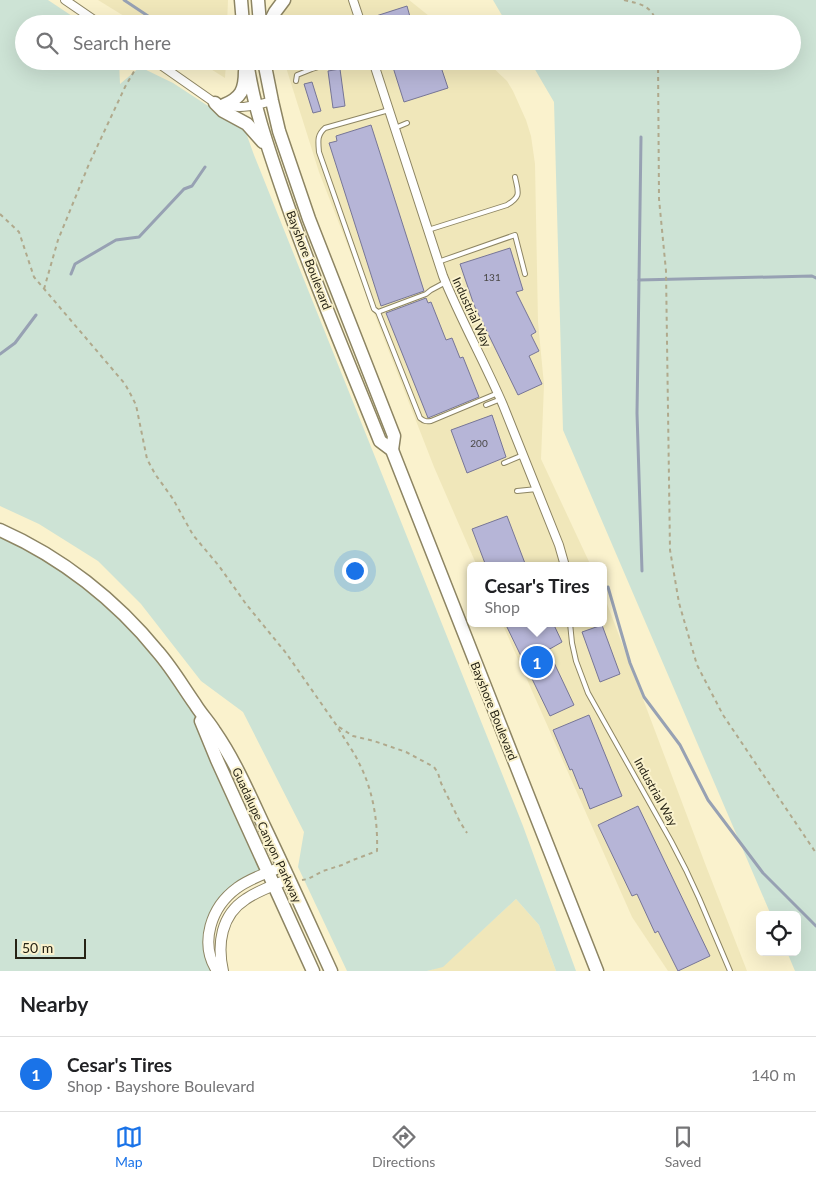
<!DOCTYPE html>
<html lang="en">
<head>
<meta charset="utf-8">
<style>
  body { margin:0; font-family:Lato,sans-serif; background:#f6f6f6; color:#202124 }
  .controls { position:absolute; right:15px; bottom:15px; display:grid; overflow:hidden; border-radius:8px; box-shadow:0 5px 20px #0002 }
  .controls button { width:45px; height:45px; display:grid; place-items:center; padding:0; border:0; border-bottom:1px solid #e0e0e0; background:#fff; color:#202124; font:25px sans-serif }
  .scale { position:absolute; left:15px; bottom:12px; width:71px; box-sizing:border-box; padding-left:5px; border:2px solid #262315; border-top:0; font-size:14px; line-height:18px; white-space:nowrap; color:#262315; -webkit-text-stroke:4px #faf2cd; paint-order:stroke }
  .you { position:absolute; left:354px; top:570px; width:18px; height:18px; margin:-12px; border:4px solid #fff; border-radius:50%; background:#1a73e8; box-shadow:0 0 0 8px #1a73e833 }
  .badge { display:grid; place-items:center; width:32px; height:32px; border-radius:50%; background:#1a73e8; color:#fff; font-size:16px; font-weight:700 }
  .pin { position:absolute; translate:-50% -50%; border:2px solid #fff; box-shadow:0 1px 5px #0006 }
  .popup { position:absolute; left:467px; top:562px; width:140px; height:65px; box-sizing:border-box; display:grid; place-content:center; border-radius:8px; background:#fff; filter:drop-shadow(0 1px 4px #0005); font-size:16px; white-space:nowrap; color:#757577 }
  .popup b { font-size:19px; color:#202124 }
  .popup::after { content:''; position:absolute; left:50%; top:100%; margin-left:-10px; border:10px solid transparent; border-top-color:#fff }
  .list { margin:0; padding:0; list-style:none }
  h2 { display:flex; justify-content:space-between; align-items:center; height:65px; margin:0; padding:0 20px; font-size:21px }
  h2 small { font-size:16px; font-weight:400; color:#757577 }
  .list li { display:grid; grid-template-columns:32px 1fr auto; gap:15px; align-items:center; box-sizing:border-box; height:75px; padding:0 20px; border-top:1px solid #e0e0e0 }
  .list b { display:block; font-size:19px; white-space:nowrap }
  .list p { margin:0; font-size:16px; white-space:nowrap; color:#757577 }
  .list em { font-size:16px; font-style:normal; color:#757577 }
  .icon { flex:none; width:28px; height:28px; fill:none; stroke:currentColor; stroke-width:2; stroke-linecap:round; stroke-linejoin:round }
  .map { position:relative; flex:none; width:816px; height:971px; overflow:hidden }
  .search { position:absolute; background:#fff; box-shadow:0 5px 20px #0002; left:15px; right:15px; top:15px; height:55px; display:flex; align-items:center; gap:12px; box-sizing:border-box; padding:0 18px; border-radius:28px; color:#757577; font-size:19px }
  .sheet { height:140px; background:#fff }
  nav { display:flex; justify-content:space-around; align-items:center; box-sizing:border-box; height:70px; border-top:1px solid #e0e0e0; background:#fff; font-size:14px; color:#757577 }
  nav a { display:grid; justify-items:center; gap:2px }
  nav .on { color:#1a73e8 }
  .map>svg:first-child { display:block }
  .built { fill:#f0e7ba }
  .green { fill:#cde3d5 }
  .lines { fill:none; stroke-linecap:round; stroke-linejoin:round }
  .stream { stroke:#97a1b3; stroke-width:3 }
  .building { fill:#b6b5d7; stroke:#777696 }
  .service-casing { stroke:#8d8563; stroke-width:6 }
  .minor-casing { stroke:#8d8563; stroke-width:10 }
  .tertiary-casing { stroke:#8d8563; stroke-width:12 }
  .primary-casing { stroke:#8d8563; stroke-width:15 }
  .path { stroke:#b0a98c; stroke-width:2; stroke-dasharray:4 4; stroke-linecap:butt }
  .service { stroke:#fff; stroke-width:4 }
  .minor { stroke:#fff; stroke-width:8 }
  .tertiary { stroke:#fff; stroke-width:10 }
  .primary { stroke:#fff; stroke-width:12 }
  .labels { text-anchor:middle; dominant-baseline:central; stroke-width:4; stroke-linejoin:round; paint-order:stroke }
  .number-label { font-size:10px; fill:#4a4846 }
  .street-label { font-size:12px; fill:#262315; stroke:#faf2cd }
</style>
</head>
<body>
<div class="map">
<svg width="816" height="971" viewBox="0 0 816 971">
  <rect width="100%" height="100%" fill="#faf2cd"/>
  <!-- built -->
  <g class="built">
    <path d="M98 0H228L227 24H137Z"/>
    <path d="M277 0H409L439 24H276Z"/>
    <path d="M198 61H226L225 78Z"/>
    <path d="M284 61H486L507 81 513 91 526 120 531 136 535 164 538 322 544 385 541 459 591 566H477L434 467 319 172Z"/>
    <path d="M603 593 706 866 747 971H668L632 917 502 623H603Z"/>
    <path d="M516 899 539 925 556 971H427L443 966Z"/>
  </g>
  <!-- green -->
  <g class="green">
    <path d="M0 0H48L84 24H24V61H119L120 84 140 67 173 83 245 130 254 155 523 826 576 971H556L539 925 516 899 443 967 427 971H347L298 867 304 832 243 712 201 681 141 604 98 561 39 524 0 506Z"/>
    <path d="M493 0H816V971H795L787 952H797V915H771L563 430 554 102 530 61H792V24H507Z"/>
    <path d="M0 530 81 577 183 686 269 873 236 889 209 930 217 971H0Z"/>
  </g>
  <g class="lines">
    <!-- stream -->
    <g class="stream">
      <path d="M124 0 160 24"/>
      <path d="M641 137 639 280 812 276 816 278"/>
      <path d="M71 274 75 264 116 240 139 237 184 189 192 186 205 167"/>
      <path d="M639 280 637 413 642 571"/>
      <path d="M0 354 15 343 36 315"/>
      <path d="M608 587 630 663 644 697 680 745 708 800 763 873 816 926"/>
    </g>
  </g>
  <!-- building -->
  <g class="building">
    <path d="M407 6 412 24H379L376 16Z"/>
    <path d="M391 61H439L448 88 404 102Z"/>
    <path d="M340 69 345 106 333 108 328 71Z"/>
    <path d="M312 82 321 111 313 113 304 84Z"/>
    <path d="M371 125 424 291 381 306 329 143 337 141 336 136Z"/>
    <path d="M510 248 523 290 516 292 536 332 531 335 539 351 529 356 542 384 518 395 474 305 460 264Z"/>
    <path d="M426 298 428 303 431 302 446 340 452 338 460 358 463 357 479 397 428 418 386 313Z"/>
    <path d="M492 415 506 457 467 473 451 430Z"/>
    <path d="M507 516 526 566H486L472 529Z"/>
    <path d="M505 623H553L562 642 548 650 574 705 550 716Z"/>
    <path d="M602 625 620 674 600 682 582 632Z"/>
    <path d="M589 715 622 796 590 809 582 788 580 789 572 769 570 770 553 730Z"/>
    <path d="M638 806 710 956 678 971 658 931 655 933 637 894 632 896 598 825Z"/>
  </g>
  <g class="lines">
    <!-- service casing -->
    <g class="service-casing">
      <g id="service">
        <path d="M296 81 297 75 312 69 338 61"/>
        <path d="M389 110 325 128C317 135 318 141 319 152L374 309 378 312 426 294 431 290 446 282"/>
        <path d="M395 128 407 123"/>
        <path d="M428 230 507 205C522 196 518 192 515 177"/>
        <path d="M438 262 515 235 525 274"/>
        <path d="M378 312 420 418C424 421 426 422 431 421L498 393"/>
        <path d="M486 405 501 399"/>
        <path d="M504 463 523 455"/>
        <path d="M517 491 537 489"/>
        <path d="M570 623 572 643 576 661 588 693 671 841 686 870 699 898 730 971"/>
      </g>
    </g>
    <!-- minor casing -->
    <g class="minor-casing">
      <g id="minor">
        <path d="M65 0 100 24"/>
        <path d="M353 0 361 24"/>
        <path d="M155 61 215 103C238 110 250 107 272 101"/>
        <path d="M373 61 443 276C461 320 484 361 503 405L559 545 565 566"/>
      </g>
    </g>
    <!-- tertiary casing -->
    <g class="tertiary-casing">
      <g id="tertiary">
        <path d="M217 971C199 943 211 907 237 888 250 878 268 873 283 866"/>
        <path d="M223 971C217 944 221 915 246 899 259 890 275 885 289 879"/>
      </g>
    </g>
    <!-- primary casing -->
    <g class="primary-casing">
      <g id="primary">
        <path d="M241 0 243 24"/>
        <path d="M258 0 260 24"/>
        <path d="M269 24 275 12 284 0"/>
        <path d="M247 61C253 104 267 145 281 186 310 272 346 356 380 441L392 450 597 971"/>
        <path d="M264 61 272 101 279 131 309 219 394 436 392 450"/>
        <path d="M215 103 223 111 247 124 263 142"/>
        <path d="M224 105C241 98 245 90 245 71"/>
        <path d="M0 530C61 557 116 600 158 652 172 668 183 687 195 704 201 714 209 722 215 732 235 761 249 794 264 826 287 874 309 923 331 971"/>
        <path d="M201 721 217 760 313 971"/>
      </g>
    </g>
    <!-- path -->
    <g class="path">
      <path d="M624 0C640 4 652 5 657 24"/>
      <path d="M658 61 659 199 666 271 670 550 679 603 697 665 723 715 816 853"/>
      <path d="M0 214 19 232 34 277 125 384 131 395 136 405 147 459 155 474 173 499 193 535 219 566 246 604 286 653 337 726C344 739 353 750 359 763 373 790 378 821 377 851L353 860 342 865 323 871 308 879 302 880"/>
      <path d="M44 289 58 240 89 164 125 87 140 61"/>
      <path d="M339 727 353 736 374 741 406 752 434 767 438 773 441 783 460 822 467 833"/>
    </g>
    <!-- service -->
    <use href="#service" class="service"/>
    <!-- minor -->
    <use href="#minor" class="minor"/>
    <!-- tertiary -->
    <use href="#tertiary" class="tertiary"/>
    <!-- primary -->
    <use href="#primary" class="primary"/>
  </g>
  <g class="labels">
    <!-- number labels -->
    <g class="number-label">
      <text x="492" y="277">131</text>
      <text x="479" y="443">200</text>
    </g>
    <!-- street labels -->
    <g class="street-label">
      <text transform="translate(309 260) rotate(69)">Bayshore Boulevard</text>
      <text transform="translate(472 312) rotate(65)">Industrial Way</text>
      <text transform="translate(494 711) rotate(68)">Bayshore Boulevard</text>
      <text transform="translate(656 792) rotate(61)">Industrial Way</text>
      <text transform="translate(267 835) rotate(65)">Guadalupe Canyon Parkway</text>
    </g>
  </g>
</svg>
<div class="controls">
<button><svg class="icon" aria-label="locate" viewBox="0 0 24 24"><circle cx="12" cy="12" r="6"/><path d="M12 2v4M12 18v4M2 12h4M18 12h4"/></svg></button>
</div>
<div class="scale">50 m</div>
<div class="you"></div>
<div class="pin badge" style="left:537px;top:662px">1</div>
<div class="popup"><b>Cesar's Tires</b>Shop</div>
<div class="search"><svg class="icon" aria-label="search" viewBox="0 0 24 24"><circle cx="10" cy="10" r="6"/><path d="M15 15l6 6"/></svg>Search here</div>
</div>
<section class="sheet">
<h2>Nearby<small></small></h2>
<ul class="list">
<li><span class="badge">1</span><div><b>Cesar's Tires</b><p>Shop · Bayshore Boulevard</p></div><em>140 m</em></li>
</ul>
</section>
<nav>
<a class="on"><svg class="icon" aria-label="map" viewBox="0 0 24 24"><path d="M3 6l6-2 6 2 6-2v14l-6 2-6-2-6 2zM9 4v14M15 6v14"/></svg>Map</a>
<a><svg class="icon" aria-label="directions" viewBox="0 0 24 24"><path d="M12 3l9 9-9 9-9-9zM9 14v-3h6M13 9l2 2-2 2"/></svg>Directions</a>
<a><svg class="icon" aria-label="saved" viewBox="0 0 24 24"><path d="M7 4h10v16l-5-4-5 4z"/></svg>Saved</a>
</nav>
</body>
</html>
